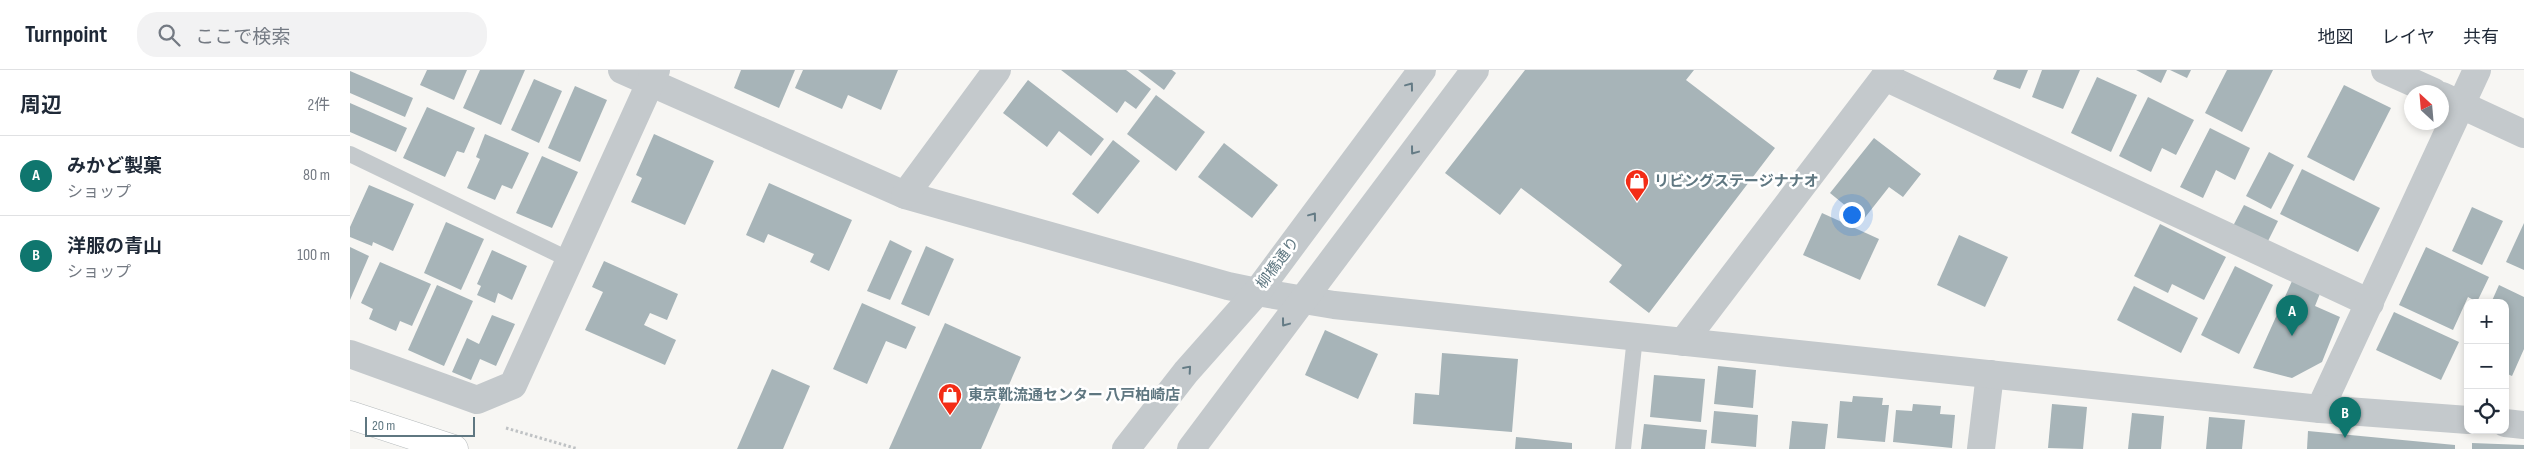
<!DOCTYPE html>
<html lang="ja">
<head>
<meta charset="utf-8">
<style>
  body { margin:0; font-family:"Sofia Sans Condensed","Noto Sans JP",sans-serif; background:#f2f2f3; color:#1f2937 }
  .controls { position:absolute; right:15px; bottom:15px; display:grid; overflow:hidden; border-radius:10px; box-shadow:0 2px 8px #0003 }
  .controls button { width:45px; height:45px; display:grid; place-items:center; padding:0; border:0; border-bottom:1px solid #e0e1e3; background:#fff; color:#1f2937; font:25px sans-serif }
  .compass { position:absolute; left:2054px; top:15px; width:45px; height:45px; border-radius:50%; background:#fff; box-shadow:0 2px 8px #0003; rotate:334deg }
  .scale { position:absolute; left:15px; bottom:12px; width:110px; box-sizing:border-box; padding-left:5px; border:2px solid #5f7781; border-top:0; font-size:14px; line-height:18px; white-space:nowrap; color:#5f7781; -webkit-text-stroke:4px #fff; paint-order:stroke }
  .you { position:absolute; left:1501px; top:144px; width:18px; height:18px; margin:-12px; border:4px solid #fff; border-radius:50%; background:#1a73e8; box-shadow:0 0 0 8px #1a73e833 }
  .badge { display:grid; place-items:center; width:32px; height:32px; border-radius:50%; background:#0f766e; color:#fff; font-size:16px; font-weight:700 }
  .pin { position:absolute; translate:-50% -41px; filter:drop-shadow(0 1px 2px #0008) }
  .pin::after { content:''; position:absolute; top:26px; width:18px; height:15px; background:inherit; clip-path:polygon(0 0,100% 0,50% 100%) }
  .list { margin:0; padding:0; list-style:none }
  h2 { display:flex; justify-content:space-between; align-items:center; height:65px; margin:0; padding:0 20px; font-size:21px }
  h2 small { font-size:16px; font-weight:400; color:#747a83 }
  .list li { display:grid; grid-template-columns:32px 1fr auto; gap:15px; align-items:center; box-sizing:border-box; height:80px; padding:0 20px; border-top:1px solid #e0e1e3 }
  .list b { display:block; font-size:19px; white-space:nowrap }
  .list p { margin:0; font-size:16px; white-space:nowrap; color:#747a83 }
  .list em { font-size:16px; font-style:normal; color:#747a83 }
  .icon { flex:none; width:28px; height:28px; fill:none; stroke:currentColor; stroke-width:2; stroke-linecap:round; stroke-linejoin:round }
  .map { position:relative; flex:none; width:2174px; height:379px; overflow:hidden }
  header { display:flex; align-items:center; gap:30px; box-sizing:border-box; height:70px; padding:0 25px; background:#fff; border-bottom:1px solid #e0e1e3 }
  header strong { font-size:24px }
  nav { display:flex; gap:28px; margin-inline-start:auto; font-size:18px }
  .search { width:350px; height:45px; background:#f2f2f3; display:flex; align-items:center; gap:12px; box-sizing:border-box; padding:0 18px; border-radius:20px; color:#747a83; font-size:19px }
  main { display:flex }
  aside { flex:1; background:#fff }
  .map>svg:first-child { display:block }
  .building { fill:#a7b4b8 }
  .lines { fill:none; stroke-linecap:round; stroke-linejoin:round }
  .trunk-casing { stroke:#b6bbbd; stroke-width:29 }
  .path { stroke:#bfc2c4; stroke-width:3; stroke-dasharray:2.5 2.5; stroke-linecap:butt }
  .service { stroke:#c4c9cc; stroke-width:16 }
  .minor { stroke:#c4c9cc; stroke-width:28 }
  .tertiary { stroke:#c4c9cc; stroke-width:28 }
  .trunk { stroke:#fff; stroke-width:28 }
  .oneway { stroke:#647b85 }
  .labels { text-anchor:middle; dominant-baseline:central; stroke-width:5; stroke-linejoin:round; paint-order:stroke }
  .poi-label { font-size:15px; font-weight:bold; fill:#5f7781; stroke:#fff; text-anchor:start }
  .street-label { font-size:15px; fill:#5f7781; stroke:#fff }
</style>
</head>
<body>
<header>
<strong>Turnpoint</strong>
<div class="search"><svg class="icon" aria-label="search" viewBox="0 0 24 24"><circle cx="10" cy="10" r="6"/><path d="M15 15l6 6"/></svg>ここで検索</div>
<nav><a>地図</a><a>レイヤ</a><a>共有</a></nav>
</header>
<main>
<aside>
<h2>周辺<small>2件</small></h2>
<ul class="list">
<li><span class="badge">A</span><div><b>みかど製菓</b><p>ショップ</p></div><em>80 m</em></li>
<li><span class="badge">B</span><div><b>洋服の青山</b><p>ショップ</p></div><em>100 m</em></li>
</ul>
</aside>
<div class="map">
<svg width="2174" height="379" viewBox="0 0 2174 379">
  <rect width="100%" height="100%" fill="#f7f6f3"/>
  <!-- building -->
  <g class="building">
    <path d="M77 0H117L104 30 70 15Z"/>
    <path d="M130 0H175L151 55 113 38Z"/>
    <path d="M391 0H445L429 38 384 18Z"/>
    <path d="M453 0H548L531 40 498 25 492 39 445 18Z"/>
    <path d="M711 0H776L801 19 786 39 775 31 767 43Z"/>
    <path d="M788 0H822L826 3 814 20Z"/>
    <path d="M1175 0H1344L1336 10 1425 78 1299 243 1259 212 1272 195 1171 118 1150 145 1095 103Z"/>
    <path d="M1647 0H1678L1670 19 1643 9Z"/>
    <path d="M1692 0H1730L1713 39 1682 27Z"/>
    <path d="M1786 0H1817L1811 13Z"/>
    <path d="M1820 0H1841L1837 8Z"/>
    <path d="M1877 0H1923L1892 62 1855 43Z"/>
    <path d="M0 1 63 28 55 47 0 23Z"/>
    <path d="M1747 7 1787 25 1761 82 1721 63Z"/>
    <path d="M184 9 212 21 189 73 161 60Z"/>
    <path d="M678 10 754 69 741 86 709 61 697 77 653 43Z"/>
    <path d="M1994 15 2041 38 2004 111 1957 87Z"/>
    <path d="M225 16 257 30 230 92 198 78Z"/>
    <path d="M806 25 855 62 826 101 777 64Z"/>
    <path d="M1798 27 1844 50 1826 85 1812 78 1801 102 1769 86Z"/>
    <path d="M0 33 57 58 46 82 0 62Z"/>
    <path d="M77 37 125 58 114 83 107 81 95 107 53 88Z"/>
    <path d="M1860 58 1900 78 1885 110 1866 100 1853 128 1830 117Z"/>
    <path d="M135 64 179 83 162 119 152 115 145 130 117 118 130 89 126 87Z"/>
    <path d="M304 64 364 91 335 155 281 132 292 108 286 105Z"/>
    <path d="M1524 68 1571 104 1553 127 1539 117 1513 150 1480 123Z"/>
    <path d="M763 70 790 91 748 144 722 124Z"/>
    <path d="M874 73 928 115 902 148 848 107Z"/>
    <path d="M1919 82 1944 95 1921 139 1896 126Z"/>
    <path d="M192 86 228 102 202 158 166 143Z"/>
    <path d="M1952 99 2030 138 2008 182 1930 144Z"/>
    <path d="M419 113 502 150 479 201 460 192 464 184 418 164 414 173 396 165Z"/>
    <path d="M19 115 64 134 43 181 23 172 22 176 0 167V157Z"/>
    <path d="M1894 135 1928 151 1917 173 1883 156Z"/>
    <path d="M2122 137 2153 151 2132 195 2102 181Z"/>
    <path d="M1472 143 1529 169 1510 210 1453 185Z"/>
    <path d="M96 152 134 169 111 220 74 203Z"/>
    <path d="M2174 153V200L2156 192Z"/>
    <path d="M1810 154 1876 187 1854 230 1822 214 1818 223 1784 206Z"/>
    <path d="M1609 165 1658 187 1635 237 1587 215Z"/>
    <path d="M540 170 562 181 540 230 517 221Z"/>
    <path d="M576 176 604 189 579 246 551 234Z"/>
    <path d="M0 177 19 186 0 230Z"/>
    <path d="M2076 177 2139 207 2127 232 2118 227 2103 260 2049 235Z"/>
    <path d="M142 180 177 196 162 230 148 223 145 233 127 225 131 216 127 214Z"/>
    <path d="M254 191 328 224 317 250 300 243 294 255 326 270 315 295 235 260 253 222 242 217Z"/>
    <path d="M30 192 81 214 62 256 50 251 46 261 19 249 23 239 11 233Z"/>
    <path d="M1885 196 1923 215 1889 284 1851 265Z"/>
    <path d="M1942 211 1971 221 1965 236 1990 247 1972 292 1942 308 1903 298Z"/>
    <path d="M87 215 123 231 94 296 58 280Z"/>
    <path d="M2149 215 2174 227V279L2162 306 2155 303V233H2141Z"/>
    <path d="M1784 216 1848 248 1831 283 1767 250Z"/>
    <path d="M512 233 566 257 556 279 536 271 517 314 483 299Z"/>
    <path d="M2044 242 2109 272 2091 310 2026 280Z"/>
    <path d="M142 245 165 254 146 296 130 289 121 310 102 302 117 268 129 274Z"/>
    <path d="M595 253 671 287 631 379H539Z"/>
    <path d="M975 260 1028 284 1008 329 955 305Z"/>
    <path d="M1092 283 1168 289 1162 362 1063 354 1065 323 1089 325Z"/>
    <path d="M1368 296 1406 300 1403 338 1364 334Z"/>
    <path d="M422 299 460 316 433 379H387Z"/>
    <path d="M1304 305 1355 309 1351 352 1300 347Z"/>
    <path d="M1503 326 1533 328 1532 335H1539L1535 372 1487 368 1490 331 1502 332Z"/>
    <path d="M1563 334 1591 336 1590 344 1605 345 1602 378 1543 372 1546 340 1562 341Z"/>
    <path d="M1702 334 1737 337 1733 379 1698 378Z"/>
    <path d="M1364 341 1408 345 1406 377 1361 373Z"/>
    <path d="M1782 343 1814 346 1811 379H1778Z"/>
    <path d="M1859 347 1895 350 1892 379H1856Z"/>
    <path d="M1442 351 1478 354 1475 379H1439Z"/>
    <path d="M1294 354 1357 360 1355 379H1291Z"/>
    <path d="M1958 361 2105 375V379H1957Z"/>
    <path d="M1166 367 1222 373V379H1165Z"/>
    <path d="M2122 373 2174 375V379H2122Z"/>
  </g>
  <g class="lines">
    <!-- trunk casing -->
    <g class="trunk-casing">
      <path id="trunk" d="M0 345 104 379"/>
    </g>
    <!-- path -->
    <path class="path" d="M156 358 228 379"/>
    <!-- service -->
    <g class="service">
      <path d="M0 84 220 190"/>
      <path d="M1273 379 1285 267"/>
    </g>
    <!-- minor -->
    <g class="minor">
      <path d="M272 0 555 125 878 216 907 222"/>
      <path d="M2035 0 2084 22"/>
      <path d="M1535 7 2020 233"/>
      <path d="M2092 26 2174 64"/>
      <path d="M555 125 647 0"/>
      <path d="M1333 272 1540 0"/>
      <path d="M0 284 127 330 163 315 306 0"/>
      <path d="M1970 339 2127 0"/>
      <path d="M1631 379 1640 304"/>
    </g>
    <!-- tertiary -->
    <g class="tertiary">
      <path d="M907 222 984 235 1970 339 2118 350"/>
      <path d="M2155 353 2174 355"/>
      <path d="M776 379 836 302 907 222 1072 0"/>
      <path d="M841 379 1125 0"/>
    </g>
    <!-- trunk -->
    <use href="#trunk" class="trunk"/>
  </g>
  <!-- one-way arrows -->
  <defs><path id="oneway-chevron" d="M-2-3.5L2.5 0L-2 3.5" fill="none" stroke-width="1.6" stroke-linecap="round" stroke-linejoin="round" transform="scale(1.25)"/></defs>
  <g class="oneway">
    <use href="#oneway-chevron" transform="translate(1060 16) rotate(-53)"/>
    <use href="#oneway-chevron" transform="translate(1064 81) rotate(127)"/>
    <use href="#oneway-chevron" transform="translate(963 146) rotate(-53)"/>
    <use href="#oneway-chevron" transform="translate(935 253) rotate(127)"/>
    <use href="#oneway-chevron" transform="translate(838 299) rotate(-49)"/>
  </g>
  <!-- icons -->
  <defs>
    <g id="shop-pin" transform="scale(1.25)"><path d="M0 17L-7.5 6A9.5 9.5 0 1 1 7.5 6Z" fill="#f32c16" stroke="#fff"/><path d="M-5-2.5h2.3a2.7 3.5 0 0 1 5.4 0H5L5.5 6h-11ZM-1.5-2.5h3a1.5 2.3 0 0 0-3 0Z" fill="#fff"/></g>
  </defs>
  <g fill-rule="evenodd">
    <use href="#shop-pin" x="1287" y="111"/>
    <use href="#shop-pin" x="600" y="325"/>
  </g>
  <g class="labels">
    <!-- poi labels -->
    <g class="poi-label">
      <text x="1304" y="111">リビングステージナナオ</text>
      <text x="618" y="325">東京靴流通センター 八戸柏崎店</text>
    </g>
    <!-- street labels -->
    <g class="street-label">
      <text transform="translate(928 193) rotate(-53)">柳橋通り</text>
    </g>
  </g>
</svg>
<div class="controls">
<button>+</button>
<button>−</button>
<button><svg class="icon" aria-label="locate" viewBox="0 0 24 24"><circle cx="12" cy="12" r="6"/><path d="M12 2v4M12 18v4M2 12h4M18 12h4"/></svg></button>
</div>
<svg class="compass" viewBox="-18 -18 36 36"><path d="M0-13l5 13h-10z" fill="#e53935"/><path d="M0 13l5-13h-10z" fill="#747a83"/></svg>
<div class="scale">20 m</div>
<div class="you"></div>
<div class="pin badge" style="left:1942px;top:266px">A</div>
<div class="pin badge" style="left:1995px;top:368px">B</div>
</div>
</main>
</body>
</html>
